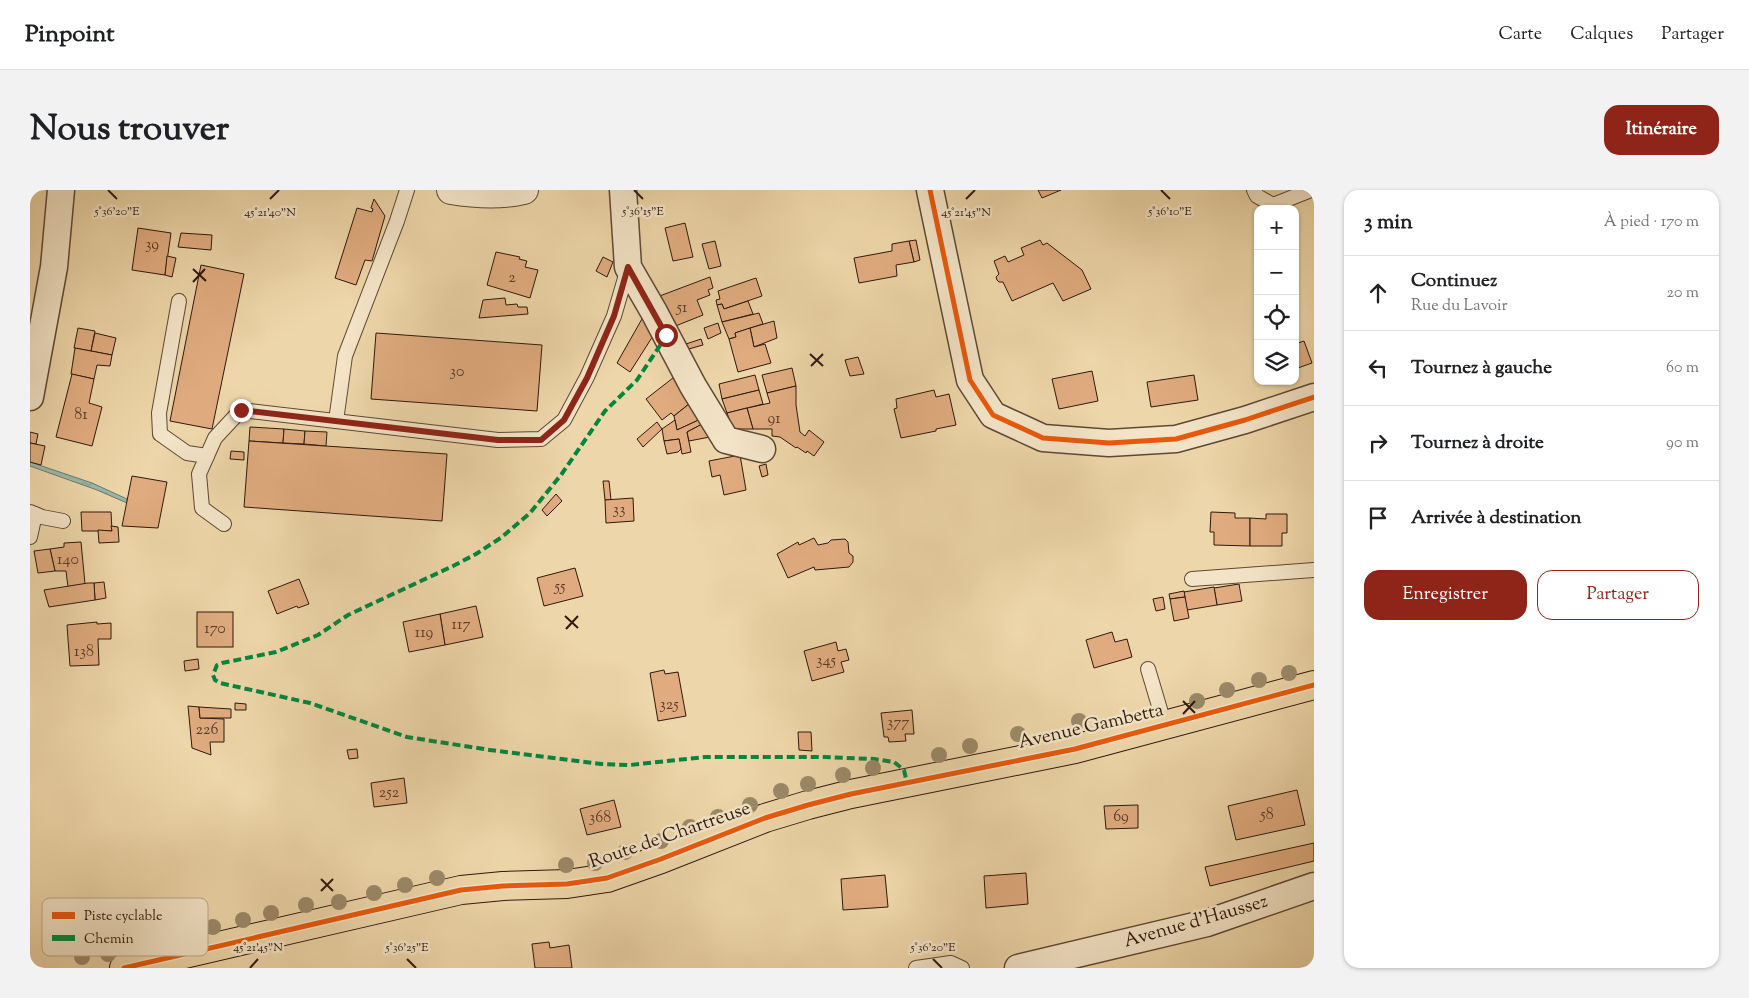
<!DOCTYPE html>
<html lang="fr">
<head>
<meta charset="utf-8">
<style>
  body { margin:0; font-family:"Sorts Mill Goudy",serif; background:#f2f2f2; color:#202124 }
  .controls { position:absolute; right:15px; top:15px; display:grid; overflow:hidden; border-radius:10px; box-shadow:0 1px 4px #0004 }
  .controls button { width:45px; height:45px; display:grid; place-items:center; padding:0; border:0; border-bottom:1px solid #e0e0e0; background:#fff; color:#202124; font:25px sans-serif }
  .stop { position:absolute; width:15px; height:15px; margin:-11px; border:4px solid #8f2418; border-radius:50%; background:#fff }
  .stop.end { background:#8f2418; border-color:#fff; box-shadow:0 1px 5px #0008 }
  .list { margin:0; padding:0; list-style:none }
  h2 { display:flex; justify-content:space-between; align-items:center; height:65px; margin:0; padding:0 20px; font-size:21px }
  h2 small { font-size:16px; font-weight:400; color:#757577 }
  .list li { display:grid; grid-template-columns:32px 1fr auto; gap:15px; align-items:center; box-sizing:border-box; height:75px; padding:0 20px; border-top:1px solid #e0e0e0 }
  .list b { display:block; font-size:19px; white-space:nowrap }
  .list p { margin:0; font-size:16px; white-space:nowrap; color:#757577 }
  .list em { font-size:16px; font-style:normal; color:#757577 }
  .actions { display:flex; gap:10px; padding:15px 20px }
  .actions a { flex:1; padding:11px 0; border:1px solid #8f2418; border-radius:15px; text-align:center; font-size:18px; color:#8f2418 }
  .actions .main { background:#8f2418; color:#fff }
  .icon { flex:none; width:28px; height:28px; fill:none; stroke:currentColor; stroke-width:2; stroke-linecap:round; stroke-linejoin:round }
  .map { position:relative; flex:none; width:1284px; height:778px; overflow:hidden; border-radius:15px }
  header { display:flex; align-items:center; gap:30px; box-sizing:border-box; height:70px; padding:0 25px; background:#fff; border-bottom:1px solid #e0e0e0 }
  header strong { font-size:24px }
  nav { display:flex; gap:28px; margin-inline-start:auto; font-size:18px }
  .intro { display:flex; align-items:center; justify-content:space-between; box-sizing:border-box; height:120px; padding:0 30px }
  h1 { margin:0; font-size:35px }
  .button { padding:12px 22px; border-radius:15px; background:#8f2418; color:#fff; font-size:18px; font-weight:700 }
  main { display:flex; gap:30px; padding:0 30px }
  aside { flex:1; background:#fff; border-radius:15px; box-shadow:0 1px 4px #0004 }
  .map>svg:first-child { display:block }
  .water { fill:url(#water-ripples); stroke:#6f796c }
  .building { fill:#e0ac7f; stroke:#2f180d }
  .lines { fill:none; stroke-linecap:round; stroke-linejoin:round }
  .service-casing { stroke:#5e4834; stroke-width:16 }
  .minor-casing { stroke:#5e4834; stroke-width:29 }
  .tertiary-casing { stroke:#5e4834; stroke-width:30 }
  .primary-casing { stroke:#2f180d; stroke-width:30 }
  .service { stroke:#f3e4c7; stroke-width:14 }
  .minor { stroke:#f3e4c7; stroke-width:26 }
  .tertiary { stroke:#f3e4c7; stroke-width:28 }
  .primary { stroke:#edd6a9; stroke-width:28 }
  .quiet { stroke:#00873e; stroke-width:4; stroke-dasharray:8 4; stroke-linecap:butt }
  .cycleway-casing { stroke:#f3e4c7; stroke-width:8 }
  .cycleway { stroke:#e8590c; stroke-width:5 }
  .tree { fill:#9b8968 }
  .route { stroke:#8f2418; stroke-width:6 }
  .ticks { fill:none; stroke:#2f180d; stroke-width:2 }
  .labels { text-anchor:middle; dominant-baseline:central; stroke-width:5; stroke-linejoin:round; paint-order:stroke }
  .number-label { font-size:16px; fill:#5b3d2a }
  .street-label { font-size:19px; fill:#2f180d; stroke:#f3e4c7 }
  .key { fill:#f3e4c7; stroke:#b8a78f; stroke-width:1 }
  .key-label { font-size:14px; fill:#2f180d }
  .ticks-label { font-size:12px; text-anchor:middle; fill:#2f180d; stroke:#f3e4c7; stroke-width:5; stroke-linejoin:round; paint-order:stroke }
</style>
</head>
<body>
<header>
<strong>Pinpoint</strong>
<nav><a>Carte</a><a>Calques</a><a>Partager</a></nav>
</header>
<div class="intro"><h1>Nous trouver</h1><a class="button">Itinéraire</a></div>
<main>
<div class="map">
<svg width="1284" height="778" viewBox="0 0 1284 778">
  <defs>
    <pattern id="water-ripples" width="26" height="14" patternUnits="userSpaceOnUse" patternTransform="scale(1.25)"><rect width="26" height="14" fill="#99b9ab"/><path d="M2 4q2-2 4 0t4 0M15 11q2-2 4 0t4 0" fill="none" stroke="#849e92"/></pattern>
  </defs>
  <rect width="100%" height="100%" fill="#edd6a9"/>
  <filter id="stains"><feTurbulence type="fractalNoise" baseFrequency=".004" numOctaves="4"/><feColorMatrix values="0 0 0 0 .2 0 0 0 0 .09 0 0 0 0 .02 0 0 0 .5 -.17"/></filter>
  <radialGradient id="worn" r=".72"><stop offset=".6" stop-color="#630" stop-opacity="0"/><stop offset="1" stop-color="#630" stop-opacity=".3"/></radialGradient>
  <!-- water -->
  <path class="water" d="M0 272 62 293 97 309V313L67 300 0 276Z"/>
  <!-- building -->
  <g class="building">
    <path d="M1008 0H1031L1012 8Z"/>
    <path d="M344 9 355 26 342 71 335 70 326 95 305 88 327 18 342 22 343 19 341 18Z"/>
    <path d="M655 33 663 67 643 71 635 38Z"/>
    <path d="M108 38 141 43 135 85 102 80Z"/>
    <path d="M151 43 182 45 181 60 148 57Z"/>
    <path d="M886 50 890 70 884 72 879 51Z"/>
    <path d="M1010 50 1013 55 1017 53 1052 80 1061 99 1033 111 1023 93 982 111 973 92H969L967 90 966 87 969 84 964 71 975 66 978 72 994 65 991 58Z"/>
    <path d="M685 51 691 76 679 79 672 54Z"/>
    <path d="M879 51 884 72 866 75 867 86 829 93 824 68 862 61V54Z"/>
    <path d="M466 62 490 67 489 69 497 71 495 77 508 80 500 108 457 95Z"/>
    <path d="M137 66 146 68 142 87 135 85Z"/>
    <path d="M573 67 583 72 577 87 566 81Z"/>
    <path d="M171 75 214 84 182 239 140 231Z"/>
    <path d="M680 87 683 98 678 100 680 105 667 110 673 125 643 137 627 107Z"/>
    <path d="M726 88 732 106 694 119 692 114 687 115 686 110 690 109 688 101Z"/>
    <path d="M475 108 476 115 487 114 488 117H497L498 124 449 128 453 110Z"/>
    <path d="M718 111 723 124 692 132 687 115 692 114 694 119Z"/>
    <path d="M617 120 628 138 600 182 587 173Z"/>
    <path d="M729 123 733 134 705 143 706 147 699 149 692 132Z"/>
    <path d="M744 131 747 148 724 157 720 138Z"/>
    <path d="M688 133 691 143 678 149 674 138Z"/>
    <path d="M48 138 65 141 61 161 44 158Z"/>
    <path d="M720 138 724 157 735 154 741 173 708 182 699 149 706 147 705 143Z"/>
    <path d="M65 143 86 148 82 165 61 161Z"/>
    <path d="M346 143 512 155 507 221 341 209Z"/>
    <path d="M671 149 673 155 655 160 653 155Z"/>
    <path d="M1274 151 1282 173 1265 179V154Z"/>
    <path d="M45 158 82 165 80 176 67 175 64 189 41 184Z"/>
    <path d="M828 167 834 184 820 186 815 170Z"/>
    <path d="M762 178 766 196 737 203 732 185Z"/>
    <path d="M1062 181 1068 211 1029 219 1022 189Z"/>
    <path d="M42 184 64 189 59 213 72 217 62 256 26 247Z"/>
    <path d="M648 184 664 210 644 226 641 223 632 230 616 209Z"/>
    <path d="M725 185 729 200 692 209 689 194Z"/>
    <path d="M1164 185 1168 210 1121 217 1117 192Z"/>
    <path d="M766 196V215L770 242 775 246 779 240 794 252 784 266 777 261 776 263 767 257 766 258 750 247 742 246V239H723L717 218 740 213 737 203Z"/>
    <path d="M729 200 733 214 697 223 692 209Z"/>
    <path d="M904 200 906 207 919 204 926 235 906 239V241L871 248 864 219 867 218 866 209Z"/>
    <path d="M664 210 675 227 647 240 644 226Z"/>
    <path d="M717 218 723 239H703L697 223Z"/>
    <path d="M675 227 678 231 657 242 661 262 652 264 649 249 634 251 632 239 645 230 647 240Z"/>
    <path d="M678 231 685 246 659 251 657 242Z"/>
    <path d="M627 232 632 239 613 257 607 249Z"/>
    <path d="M220 237 254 239 253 253 219 251Z"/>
    <path d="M254 239 275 241 274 254 253 253Z"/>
    <path d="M275 241 297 242 296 256 274 254Z"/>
    <path d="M0 242 8 244 6 254 0 253Z"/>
    <path d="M649 249 651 259 648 262 637 264 634 251Z"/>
    <path d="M219 251 417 264 412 331 214 317Z"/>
    <path d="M0 253 15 256 11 275 0 272Z"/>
    <path d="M201 261 214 262V270L200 269Z"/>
    <path d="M710 265 716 300 694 305 690 285 682 287 679 271Z"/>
    <path d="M736 274 738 285 732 287 729 276Z"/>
    <path d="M102 286 137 292 128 338 92 336Z"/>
    <path d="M573 291H579L581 310H575Z"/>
    <path d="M526 304 532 311 517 326 512 320Z"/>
    <path d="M603 308 604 331 576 333 575 310Z"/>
    <path d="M51 322H81L82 341H52Z"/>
    <path d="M1181 322 1205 323V328H1220V356L1184 355V342H1180Z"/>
    <path d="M1236 324H1257V343H1252V356H1220V328L1236 329Z"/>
    <path d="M81 336 88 337 89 352 69 353 68 340 82 341Z"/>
    <path d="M784 348 788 355 798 353 801 350 815 349 818 352 819 363 823 366V372L819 377 785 380 784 377 758 388 747 364 768 352 769 355Z"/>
    <path d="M51 352 55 394 38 397 36 381H25L20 359 34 357V353Z"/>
    <path d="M20 359 25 381 8 383 4 361Z"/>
    <path d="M545 378 553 406 514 416 507 388Z"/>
    <path d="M269 389 279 414 268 418 267 416 247 424 238 401Z"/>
    <path d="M74 392 76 408 65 410 64 393Z"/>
    <path d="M58 393H64L65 410 19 417 14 400Z"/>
    <path d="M1209 394 1212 411 1187 415 1184 398Z"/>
    <path d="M1184 397 1187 415 1157 420 1154 402Z"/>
    <path d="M1154 401 1155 407 1140 409 1139 404Z"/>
    <path d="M1133 407 1135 419 1126 421 1123 409Z"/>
    <path d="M1155 407 1159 428 1144 431 1140 409Z"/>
    <path d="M446 416 453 447 415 455 410 424Z"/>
    <rect x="167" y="422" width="36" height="35"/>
    <path d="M410 424 415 455 379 462 373 432Z"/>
    <path d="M67 432V434L81 433V449H68L69 475 40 476 37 435Z"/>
    <path d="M1082 442 1085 452 1097 449 1102 467 1064 478 1056 450Z"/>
    <path d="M806 452 808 461 816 459 819 470 811 472 814 482 782 491 774 461Z"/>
    <path d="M168 469 169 479 155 481 154 471Z"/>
    <path d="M634 480 635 484 648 482 656 526 628 531 620 483Z"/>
    <path d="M205 513 216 514V520H205Z"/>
    <path d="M158 516 169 517 170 528 194 529V552H180L181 565 162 558Z"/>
    <path d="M169 517 201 519V528H170Z"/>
    <path d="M882 520 884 544H875L876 551 859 552 858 547H854L851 523Z"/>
    <path d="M768 542H781L782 561 769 560Z"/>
    <path d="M327 559 328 568 319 569 317 560Z"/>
    <path d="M374 588 377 613 344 617 341 593Z"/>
    <path d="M1267 600 1275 635 1206 650 1198 616Z"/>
    <path d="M584 610 591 637 557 645 550 619Z"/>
    <path d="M1108 615V638L1076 639 1074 616Z"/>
    <path d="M1284 653V671L1180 696 1175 677Z"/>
    <path d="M996 683 998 714 956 718 954 686Z"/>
    <path d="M855 685 858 717 813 720 811 689Z"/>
    <path d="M519 752 520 758 539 755 542 778H505L502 754Z"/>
  </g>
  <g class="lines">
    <!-- service casing -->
    <g class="service-casing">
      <g id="service">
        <path d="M1224 0 1227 6 1243 15 1281 0"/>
        <path d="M149 111 129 223 130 244 157 263 177 266"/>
        <path d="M306 231 315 166 367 31 377 0"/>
        <path d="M0 322 12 327 33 331"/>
        <path d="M194 334 172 318 169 284 185 248 211 220 468 250 511 249 534 230 557 187 584 126 598 78"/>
        <path d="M0 347 5 324"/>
        <path d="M1162 389 1284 380"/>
        <path d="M1118 479 1135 536"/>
        <path d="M886 778 921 773 932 778"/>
      </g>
    </g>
    <!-- minor casing -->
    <g class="minor-casing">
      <g id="minor">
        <path d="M593 0 598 77 624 122 663 196 696 250 732 259"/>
        <path d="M900 0 940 190 963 225 1013 248 1079 253 1146 249 1215 230 1284 207"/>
        <path d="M0 207 24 77 31 0"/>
        <path d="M988 778 1177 733 1284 696"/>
      </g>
    </g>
    <!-- tertiary casing -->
    <g class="tertiary-casing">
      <path id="tertiary" d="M421 0C445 4 469 6 494 0"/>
    </g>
    <!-- primary casing -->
    <g class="primary-casing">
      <path id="primary" d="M94 778 431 700 473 696 537 694 577 688 631 669 735 628 778 615 821 604 1045 559 1284 495"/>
    </g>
    <!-- service -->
    <use href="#service" class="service"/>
    <!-- minor -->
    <use href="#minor" class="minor"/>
    <!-- tertiary -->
    <use href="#tertiary" class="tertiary"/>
    <!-- primary -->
    <use href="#primary" class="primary"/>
    <!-- quiet -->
    <path class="quiet" d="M637 145 607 190 575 221 531 285 500 323 472 347 446 364 423 376 318 425 288 445 246 462 192 473 187 475 183 485 185 490 190 493 280 513 377 547 460 560 571 574 600 575 675 567H794L844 569 864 572 874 580 877 593"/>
    <!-- cycleway casing -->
    <g class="cycleway-casing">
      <g id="cycleway">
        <path d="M900 0 940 190 963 225 1013 248 1079 253 1146 249 1215 230 1284 207"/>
        <path d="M94 778 431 700 473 696 537 694 577 688 631 669 735 628 778 615 821 604 1045 559 1284 495"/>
      </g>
    </g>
    <!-- cycleway -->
    <use href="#cycleway" class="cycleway"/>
  </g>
  <!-- trees -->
  <g class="tree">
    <circle cx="1259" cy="483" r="8"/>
    <circle cx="1229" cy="490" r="8"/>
    <circle cx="1197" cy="500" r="8"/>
    <circle cx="1167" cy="511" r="8"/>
    <circle cx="1049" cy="531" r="8"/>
    <circle cx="988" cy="544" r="8"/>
    <circle cx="940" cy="556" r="8"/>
    <circle cx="909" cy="565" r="8"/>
    <circle cx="843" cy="578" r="8"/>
    <circle cx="813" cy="585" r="8"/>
    <circle cx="778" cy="594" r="8"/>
    <circle cx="751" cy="601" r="8"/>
    <circle cx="720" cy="615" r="8"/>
    <circle cx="688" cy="627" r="8"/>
    <circle cx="660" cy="637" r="8"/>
    <circle cx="631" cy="651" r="8"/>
    <circle cx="595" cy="662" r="8"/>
    <circle cx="565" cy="673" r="8"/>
    <circle cx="536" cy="675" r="8"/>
    <circle cx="407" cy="688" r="8"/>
    <circle cx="375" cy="695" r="8"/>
    <circle cx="344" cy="703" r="8"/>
    <circle cx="309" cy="712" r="8"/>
    <circle cx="276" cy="715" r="8"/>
    <circle cx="241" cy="723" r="8"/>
    <circle cx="213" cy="730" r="8"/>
    <circle cx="183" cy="737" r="8"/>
    <circle cx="78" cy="764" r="8"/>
    <circle cx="52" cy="767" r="8"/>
  </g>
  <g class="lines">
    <!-- route -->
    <path class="route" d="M211 220 468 250H511L534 230 557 188 584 126 598 77 636 145"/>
  </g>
  <!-- ticks -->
  <path class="ticks" d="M78 0 87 9M604 0 613 9M1131 0 1140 9M240 9 249 0M936 9 945 0M163 79 176 91M163 92 175 79M780 164 793 176M781 176 793 164M535 426 548 438M536 439 548 426M1153 511 1165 523M1153 524 1165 511M291 689 303 701M291 701 303 689M377 769 386 778M903 769 912 778M220 778 228 769"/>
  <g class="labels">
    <!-- number labels -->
    <g class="number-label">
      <text x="122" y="55">39</text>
      <text x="482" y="88">2</text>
      <text x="652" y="118">51</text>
      <text x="427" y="182">30</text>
      <text x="51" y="225">81</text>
      <text x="744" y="229">91</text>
      <text x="589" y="320">33</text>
      <text x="38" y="370">140</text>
      <text x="530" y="397">55</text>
      <text x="431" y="435">117</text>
      <text x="185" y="439">170</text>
      <text x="394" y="443">119</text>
      <text x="54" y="462">138</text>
      <text x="796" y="471">345</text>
      <text x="639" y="515">325</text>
      <text x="868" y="533">377</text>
      <text x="177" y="540">226</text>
      <text x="359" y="603">252</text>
      <text x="1237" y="625">58</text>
      <text x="1091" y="627">69</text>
      <text x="570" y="628">368</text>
    </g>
    <!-- street labels -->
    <g class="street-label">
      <text transform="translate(1061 537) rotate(-13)">Avenue Gambetta</text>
      <text transform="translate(640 646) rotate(-19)">Route de Chartreuse</text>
      <text transform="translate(1166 732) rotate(-16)">Avenue d'Haussez</text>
    </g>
  </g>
  <!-- legend -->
  <rect x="12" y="708" width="166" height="58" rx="8" class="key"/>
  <rect x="22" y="722" width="23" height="7" fill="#e8590c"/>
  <rect x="22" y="745" width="23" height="6" fill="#00873e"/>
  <g class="key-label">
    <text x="54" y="730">Piste cyclable</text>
    <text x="54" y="753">Chemin</text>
  </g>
  <g class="ticks-label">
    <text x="87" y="25">5°36'20"E</text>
    <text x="613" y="25">5°36'15"E</text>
    <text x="1140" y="25">5°36'10"E</text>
    <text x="240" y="26">45°21'40"N</text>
    <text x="936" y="26">45°21'45"N</text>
    <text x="228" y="761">45°21'45"N</text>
    <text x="377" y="761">5°36'25"E</text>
    <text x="903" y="761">5°36'20"E</text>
  </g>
  <rect width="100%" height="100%" filter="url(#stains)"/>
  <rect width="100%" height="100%" fill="url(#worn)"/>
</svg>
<div class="controls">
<button>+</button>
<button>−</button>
<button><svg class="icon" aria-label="locate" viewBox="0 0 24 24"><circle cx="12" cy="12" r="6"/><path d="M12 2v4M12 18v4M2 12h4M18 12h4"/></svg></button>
<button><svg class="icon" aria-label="layers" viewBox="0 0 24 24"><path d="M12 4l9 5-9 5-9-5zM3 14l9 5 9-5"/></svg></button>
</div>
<div class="stop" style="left:636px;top:145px"></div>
<div class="stop end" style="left:211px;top:220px"></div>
</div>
<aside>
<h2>3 min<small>À pied · 170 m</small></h2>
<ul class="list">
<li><svg class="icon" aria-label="ahead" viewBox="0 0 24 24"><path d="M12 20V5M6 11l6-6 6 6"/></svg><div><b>Continuez</b><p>Rue du Lavoir</p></div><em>20 m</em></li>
<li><svg class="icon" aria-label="left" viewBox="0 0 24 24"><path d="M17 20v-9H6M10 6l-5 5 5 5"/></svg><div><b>Tournez à gauche</b></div><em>60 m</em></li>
<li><svg class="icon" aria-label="right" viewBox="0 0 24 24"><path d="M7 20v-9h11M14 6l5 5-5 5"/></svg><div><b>Tournez à droite</b></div><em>90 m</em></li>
<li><svg class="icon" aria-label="arrive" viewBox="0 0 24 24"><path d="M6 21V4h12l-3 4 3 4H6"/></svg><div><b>Arrivée à destination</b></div></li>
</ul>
<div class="actions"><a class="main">Enregistrer</a><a>Partager</a></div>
</aside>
</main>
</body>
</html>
